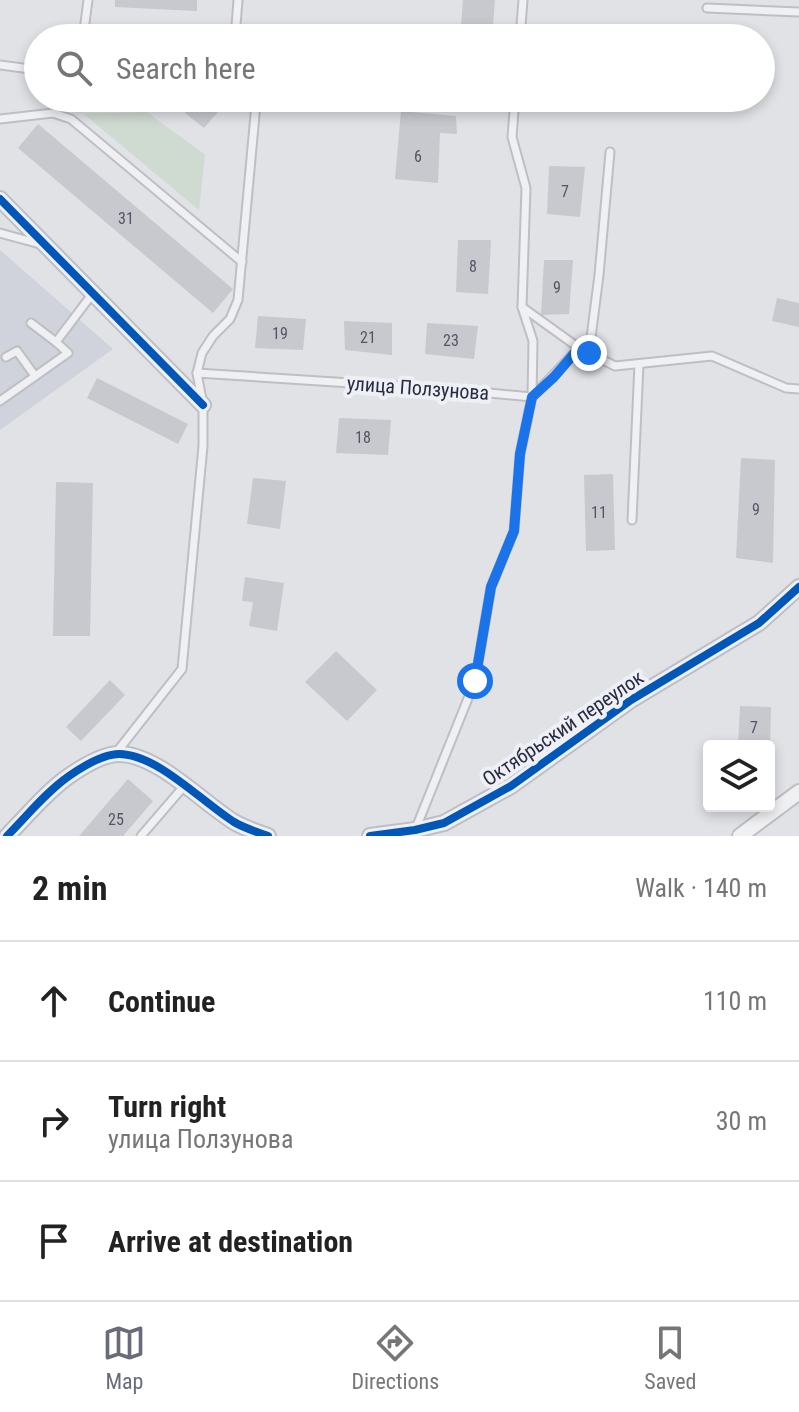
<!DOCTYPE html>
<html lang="en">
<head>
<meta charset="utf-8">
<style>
  body { margin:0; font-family:"Roboto Condensed",sans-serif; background:#f2f2f2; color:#222 }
  .controls { position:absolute; right:24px; bottom:24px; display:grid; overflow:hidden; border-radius:8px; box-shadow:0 4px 12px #0003 }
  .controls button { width:72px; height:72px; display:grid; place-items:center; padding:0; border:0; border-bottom:2px solid #e0e0e0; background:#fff; color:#222; font:40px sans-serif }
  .stop { position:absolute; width:24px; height:24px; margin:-18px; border:6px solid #1a73e8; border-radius:50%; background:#fff }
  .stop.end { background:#1a73e8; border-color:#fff; box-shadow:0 2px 8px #0008 }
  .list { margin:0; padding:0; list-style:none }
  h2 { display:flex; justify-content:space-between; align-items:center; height:104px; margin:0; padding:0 32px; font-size:34px }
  h2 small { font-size:26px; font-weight:400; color:#767676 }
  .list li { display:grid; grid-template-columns:52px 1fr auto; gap:24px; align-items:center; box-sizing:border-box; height:120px; padding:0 32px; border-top:2px solid #e0e0e0 }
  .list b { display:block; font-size:30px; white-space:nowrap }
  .list p { margin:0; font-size:26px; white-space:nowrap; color:#767676 }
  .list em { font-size:26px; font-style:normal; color:#767676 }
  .icon { flex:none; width:44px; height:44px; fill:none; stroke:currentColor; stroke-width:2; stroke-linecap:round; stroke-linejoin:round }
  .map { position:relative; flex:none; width:799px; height:836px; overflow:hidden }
  .search { position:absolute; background:#fff; box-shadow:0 4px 12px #0003; left:24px; right:24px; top:24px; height:88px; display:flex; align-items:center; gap:20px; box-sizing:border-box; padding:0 28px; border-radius:44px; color:#767676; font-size:30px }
  .sheet { height:464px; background:#fff }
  nav { display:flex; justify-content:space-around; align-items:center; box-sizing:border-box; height:112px; border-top:2px solid #e0e0e0; background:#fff; font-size:22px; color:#767676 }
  nav a { display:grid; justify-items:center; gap:4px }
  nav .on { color:#686c7a }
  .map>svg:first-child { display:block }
  .built { fill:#d0d3db }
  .green { fill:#cfdad1 }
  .building { fill:#c7c9ce }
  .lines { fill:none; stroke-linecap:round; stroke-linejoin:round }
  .lane-casing { stroke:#bdbfc4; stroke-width:11 }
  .street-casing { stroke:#bdbfc4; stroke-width:18 }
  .lane { stroke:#f0f0f2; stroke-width:7 }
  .street { stroke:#f0f0f2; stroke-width:14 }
  .cycleway-casing { stroke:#eef0f6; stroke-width:13 }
  .cycleway { stroke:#0057b8; stroke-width:8 }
  .route { stroke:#1a73e8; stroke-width:10 }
  .labels { text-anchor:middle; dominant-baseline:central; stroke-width:8; stroke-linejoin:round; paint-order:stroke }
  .number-label { font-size:16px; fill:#515565 }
  .street-label { font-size:20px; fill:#272c40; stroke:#eef0f6 }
</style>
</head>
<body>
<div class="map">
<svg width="799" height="836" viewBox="0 0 799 836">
  <rect width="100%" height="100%" fill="#e0e2e6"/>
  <!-- built -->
  <path class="built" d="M0 250 113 349 0 430Z"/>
  <!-- green -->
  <path class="green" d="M147 112 205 155 199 210 84 114Z"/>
  <!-- building -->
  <g class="building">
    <path d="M115 0H197V11L115 7Z"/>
    <path d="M463 0H495L492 38H460Z"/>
    <path d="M198 98H230L204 128 185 113Z"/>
    <path d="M401 111 456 116 457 134 440 133 438 183 395 179Z"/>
    <path d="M38 124 233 289 213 313 18 148Z"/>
    <path d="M549 166 585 167 580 217 547 214Z"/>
    <path d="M458 240H491L488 294 456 292Z"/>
    <path d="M544 260H573L569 314 541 315Z"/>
    <path d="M777 298 799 303V327L772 321Z"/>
    <path d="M258 316 306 319 303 350 255 348Z"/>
    <path d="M344 321 392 323V355L345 350Z"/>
    <path d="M427 323 478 326 474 359 425 354Z"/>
    <path d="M97 378 188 424 178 444 87 398Z"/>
    <path d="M339 418 391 420 388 455 336 453Z"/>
    <path d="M741 458 775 460 773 563 736 558Z"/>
    <path d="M613 474 615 550 586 551 584 475Z"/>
    <path d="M253 478 286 481 280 529 247 524Z"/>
    <path d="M56 482 93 483 90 636H53Z"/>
    <path d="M245 577 284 583 277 631 249 626 253 602 242 601Z"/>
    <path d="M336 651 377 690 347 721 305 682Z"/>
    <path d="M110 680 125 695 81 741 66 727Z"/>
    <path d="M740 706 771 707 770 746H738Z"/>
    <path d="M128 779 153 801 123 836H79Z"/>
  </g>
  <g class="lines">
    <!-- lane casing -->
    <g class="lane-casing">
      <g id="lane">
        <path d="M707 8 799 12"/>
        <path d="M83 38 88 0"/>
        <path d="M235 38 238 0"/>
        <path d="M520 38 523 0"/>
        <path d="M0 65 38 70"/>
        <path d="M515 98 512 137 526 188 522 307 579 348"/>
        <path d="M0 119 53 113 71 119 242 262"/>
        <path d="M0 233 40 244"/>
        <path d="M31 323 56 342"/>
        <path d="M589 353 599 275 610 152"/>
        <path d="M6 357 17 351 35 376"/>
        <path d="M197 373 458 390 532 397 579 348 615 366 712 356 786 388 799 389"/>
        <path d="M0 401 68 353 56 342 93 293"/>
        <path d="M632 520 639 364"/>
        <path d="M116 753 182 669 203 446V405L197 373 202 353 213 336 230 319 238 300 256 104 252 98"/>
        <path d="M416 828 475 681 491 587 514 531 520 454 532 397 533 341 522 307"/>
        <path d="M141 836 185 785"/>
      </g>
    </g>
    <!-- street casing -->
    <g class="street-casing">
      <g id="street">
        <path d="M0 199 203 405"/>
        <path d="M7 836C27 816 46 792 69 776 82 767 102 754 119 754 157 754 202 802 234 822 244 828 257 832 268 836"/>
        <path d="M370 836 415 830 444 823 511 786 631 700 759 623 799 587"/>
        <path d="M740 836 799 792"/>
      </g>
    </g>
    <!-- lane -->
    <use href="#lane" class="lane"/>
    <!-- street -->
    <use href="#street" class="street"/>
    <!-- cycleway casing -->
    <g class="cycleway-casing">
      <g id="cycleway">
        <path d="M0 199 203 405"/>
        <path d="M7 836C27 816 46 792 69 776 82 767 102 754 119 754 157 754 202 802 234 822 244 828 257 832 268 836"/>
        <path d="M370 836 415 830 444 823 511 786 631 700 759 623 799 587"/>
      </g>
    </g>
    <!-- cycleway -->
    <use href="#cycleway" class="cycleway"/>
  </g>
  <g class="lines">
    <!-- route -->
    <path class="route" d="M475 681 491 587 514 531 520 454 532 397 554 377 579 348 589 353"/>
  </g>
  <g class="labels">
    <!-- number labels -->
    <g class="number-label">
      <text x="418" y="156">6</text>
      <text x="565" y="191">7</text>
      <text x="126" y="218">31</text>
      <text x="473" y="266">8</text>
      <text x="557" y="287">9</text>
      <text x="280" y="333">19</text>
      <text x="368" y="337">21</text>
      <text x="451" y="340">23</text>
      <text x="363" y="437">18</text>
      <text x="756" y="509">9</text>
      <text x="599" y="512">11</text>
      <text x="754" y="727">7</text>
      <text x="116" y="819">25</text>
    </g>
    <!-- street labels -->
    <g class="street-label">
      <text transform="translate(418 388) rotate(4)">улица Ползунова</text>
      <text transform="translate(563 728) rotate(-34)">Октябрьский переулок</text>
    </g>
  </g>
</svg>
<div class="controls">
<button><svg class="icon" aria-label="layers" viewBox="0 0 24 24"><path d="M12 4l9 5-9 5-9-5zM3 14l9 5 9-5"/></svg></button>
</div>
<div class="stop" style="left:475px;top:681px"></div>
<div class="stop end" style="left:589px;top:353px"></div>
<div class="search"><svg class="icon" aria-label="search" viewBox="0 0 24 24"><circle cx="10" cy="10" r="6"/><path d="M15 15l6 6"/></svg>Search here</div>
</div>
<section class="sheet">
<h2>2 min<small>Walk · 140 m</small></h2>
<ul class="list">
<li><svg class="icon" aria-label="ahead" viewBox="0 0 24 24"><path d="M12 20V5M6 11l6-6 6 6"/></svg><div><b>Continue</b></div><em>110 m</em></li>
<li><svg class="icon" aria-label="right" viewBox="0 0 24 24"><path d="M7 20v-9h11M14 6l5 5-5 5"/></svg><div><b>Turn right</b><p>улица Ползунова</p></div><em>30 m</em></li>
<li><svg class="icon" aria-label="arrive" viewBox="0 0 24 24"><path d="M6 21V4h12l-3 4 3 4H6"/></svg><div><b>Arrive at destination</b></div></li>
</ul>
</section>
<nav>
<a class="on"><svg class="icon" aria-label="map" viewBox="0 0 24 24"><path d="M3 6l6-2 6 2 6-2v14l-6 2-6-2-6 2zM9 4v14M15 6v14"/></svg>Map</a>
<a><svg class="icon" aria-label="directions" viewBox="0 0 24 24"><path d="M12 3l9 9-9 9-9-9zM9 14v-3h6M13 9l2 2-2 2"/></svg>Directions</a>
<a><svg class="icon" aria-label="saved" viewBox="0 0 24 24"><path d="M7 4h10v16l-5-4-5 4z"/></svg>Saved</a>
</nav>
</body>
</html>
